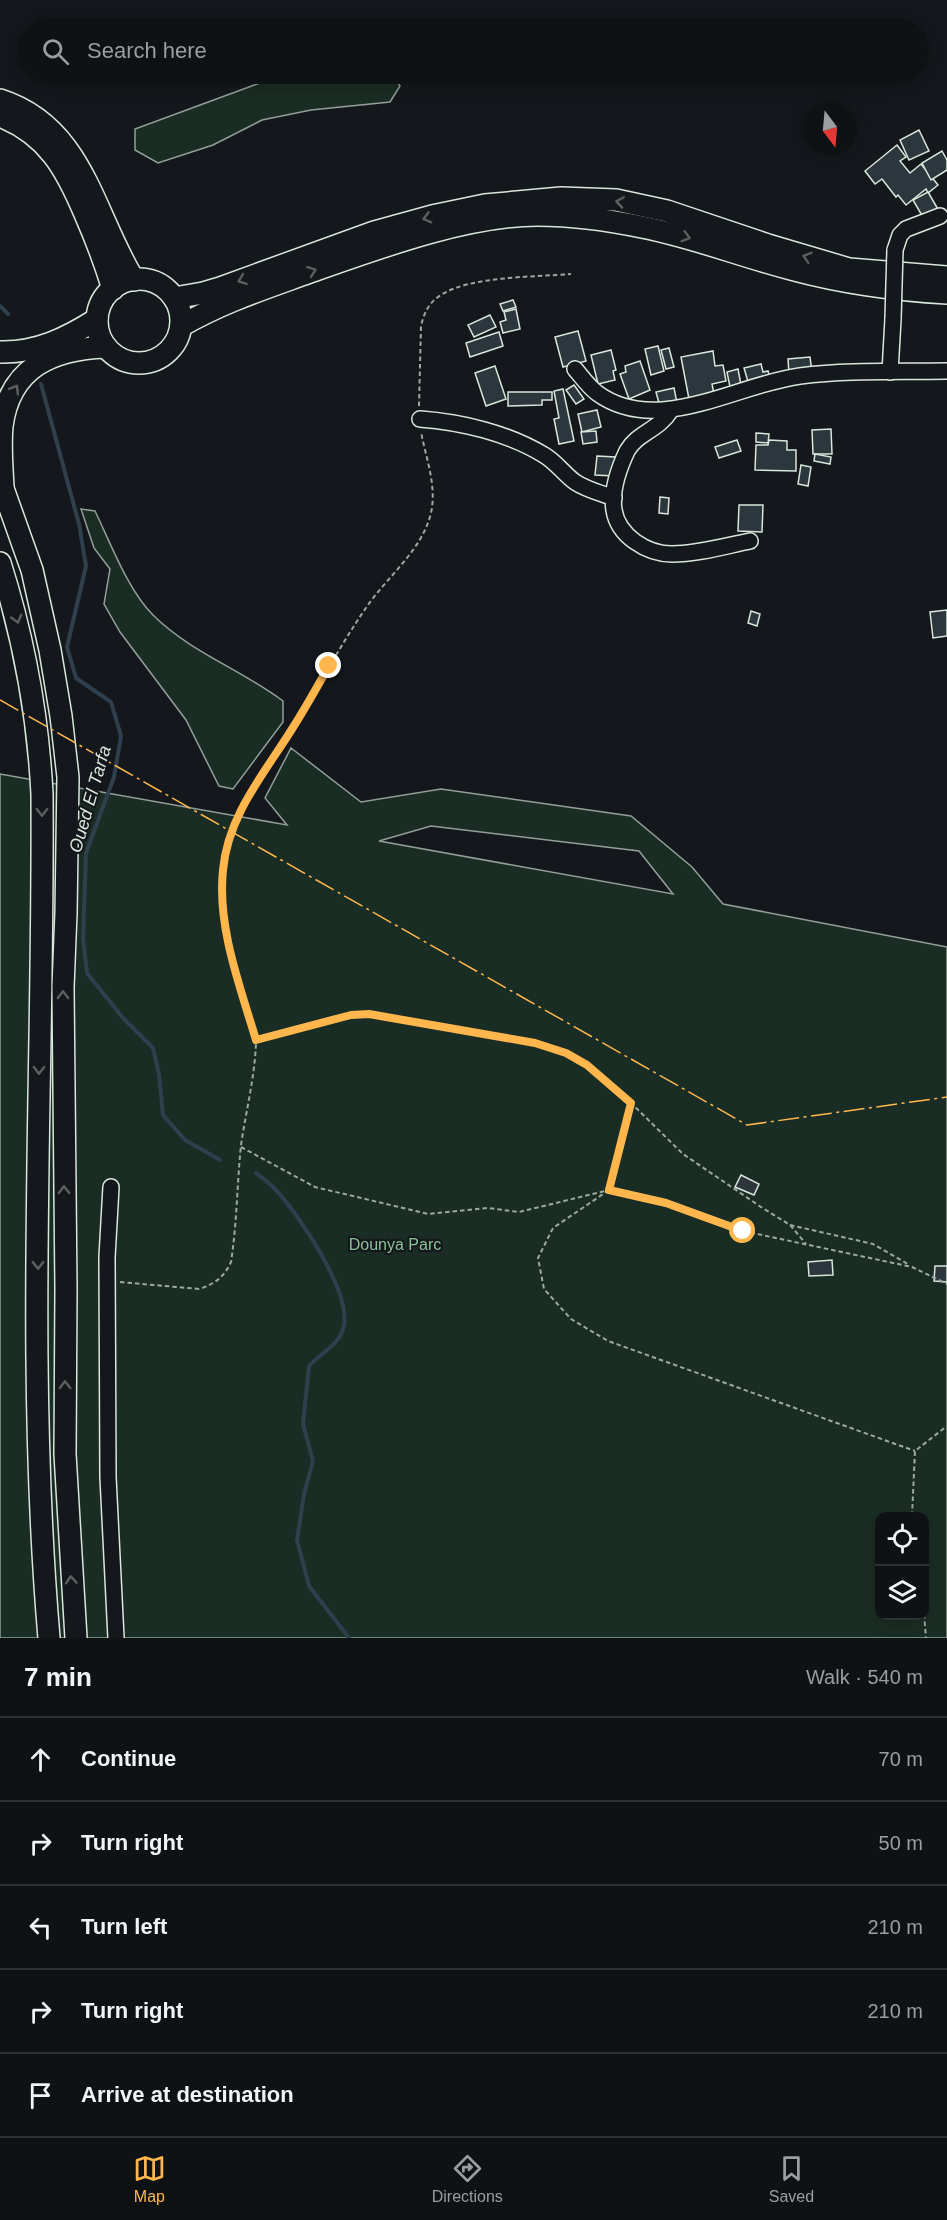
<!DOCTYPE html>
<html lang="en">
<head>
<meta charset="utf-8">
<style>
  body { margin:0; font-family:Helvetica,sans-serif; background:#1d2022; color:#f1f3f6 }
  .controls { position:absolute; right:18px; bottom:18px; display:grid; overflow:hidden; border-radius:12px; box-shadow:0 3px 15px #0003 }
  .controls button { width:54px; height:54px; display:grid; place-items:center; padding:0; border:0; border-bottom:2px solid #2f3234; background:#0f1215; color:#f1f3f6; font:30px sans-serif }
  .compass { position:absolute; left:803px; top:102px; width:54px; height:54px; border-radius:50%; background:#0f1215; box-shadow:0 3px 15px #0003; rotate:164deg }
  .stop { position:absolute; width:18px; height:18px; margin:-14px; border:4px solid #ffb74d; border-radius:50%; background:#fff }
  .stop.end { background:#ffb74d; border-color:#fff; box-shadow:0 2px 6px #0008 }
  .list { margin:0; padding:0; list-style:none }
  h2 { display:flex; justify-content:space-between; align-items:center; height:78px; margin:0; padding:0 24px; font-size:26px }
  h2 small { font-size:20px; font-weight:400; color:#9b9ea0 }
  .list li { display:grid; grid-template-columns:39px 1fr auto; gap:18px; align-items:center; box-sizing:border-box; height:84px; padding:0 24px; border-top:2px solid #2f3234 }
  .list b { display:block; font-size:22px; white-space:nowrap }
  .list em { font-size:20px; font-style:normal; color:#9b9ea0 }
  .icon { flex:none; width:33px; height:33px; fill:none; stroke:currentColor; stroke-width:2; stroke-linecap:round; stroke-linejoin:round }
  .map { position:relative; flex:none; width:947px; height:1638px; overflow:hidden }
  .search { position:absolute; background:#0f1215; box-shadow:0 3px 15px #0003; left:18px; right:18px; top:18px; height:66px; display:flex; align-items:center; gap:15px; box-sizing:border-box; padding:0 21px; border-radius:33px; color:#9b9ea0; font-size:22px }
  .sheet { height:498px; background:#0f1215 }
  nav { display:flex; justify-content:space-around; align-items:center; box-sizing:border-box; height:84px; border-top:2px solid #2f3234; background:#0f1215; font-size:16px; color:#9b9ea0 }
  nav a { display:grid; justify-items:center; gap:3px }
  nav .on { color:#ffb74d }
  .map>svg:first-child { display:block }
  .green { fill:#1a2d24; stroke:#939e99; stroke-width:1.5; fill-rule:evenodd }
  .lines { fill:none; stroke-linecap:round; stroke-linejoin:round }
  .stream { stroke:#2f3f4d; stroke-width:4 }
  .building { fill:#2c363c; stroke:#d8e6dc; stroke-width:1.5 }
  .minor-casing { stroke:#d8e6dc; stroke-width:18 }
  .highway-casing { stroke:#d8e6dc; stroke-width:24 }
  .path { stroke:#9da8a2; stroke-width:2; stroke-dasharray:4.5 3; stroke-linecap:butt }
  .minor { stroke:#14181c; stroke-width:15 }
  .highway { stroke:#14181c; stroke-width:21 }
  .minor-bridge-casing { stroke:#d8e6dc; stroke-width:18; stroke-linecap:butt }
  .minor-bridge { stroke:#14181c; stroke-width:15 }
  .power { stroke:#ffb74d; stroke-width:1.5; stroke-dasharray:21 4.5 3 4.5; stroke-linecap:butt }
  .oneway { stroke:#59605f }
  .route { stroke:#ffb74d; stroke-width:8 }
  .labels { text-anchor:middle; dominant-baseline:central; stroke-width:4.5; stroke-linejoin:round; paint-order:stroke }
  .park-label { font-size:16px; fill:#8ac095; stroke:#14181c }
  .water-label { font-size:18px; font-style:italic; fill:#d8e6dc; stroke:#14181c }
</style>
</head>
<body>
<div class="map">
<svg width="947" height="1638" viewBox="0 0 947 1638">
  <rect width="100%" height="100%" fill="#14181c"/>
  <!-- green -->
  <g class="green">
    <path d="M277 74H391L400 86 390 102 311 110 262 120 213 145 158 163 135 150V129L268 80Z"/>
    <path d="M81 509 95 511C111 544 128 590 153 615 190 652 242 670 283 701V722L233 789 219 786 186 720 120 632 104 604 110 569 94 548Z"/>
    <path d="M291 748 361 802 441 789 631 816 692 867 723 904 947 947V1638H0V774L287 825 265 798ZM431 826 639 851 673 894 379 841ZM880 1516H924V1616H880Z"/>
  </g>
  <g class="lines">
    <!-- stream -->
    <g class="stream">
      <path d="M0 306 8 314"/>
      <path d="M41 384 79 524 86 566 67 647 76 678 111 702 121 736 114 777 86 853 83 938 87 973 123 1018 153 1048 159 1074 163 1115 185 1140 220 1160"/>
      <path d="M256 1173C262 1178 269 1182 274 1188 298 1213 350 1290 344 1325 340 1346 321 1352 309 1366L303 1424 313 1461 304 1494 297 1540 309 1586 349 1638"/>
    </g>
  </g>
  <!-- building -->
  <g class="building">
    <path d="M919 130 929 151 909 160 900 140Z"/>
    <path d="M897 145 906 157 900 161 910 173 921 164 938 185 928 193 926 189 906 205 898 195 896 197 882 179 875 184 865 171Z"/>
    <path d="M942 151 947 160V170L931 180 922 163Z"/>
    <path d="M928 192 939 211 924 219 913 200Z"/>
    <path d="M513 300 516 307 503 311 500 304Z"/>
    <path d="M516 309 520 329 503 333 500 322 506 320 504 312Z"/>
    <path d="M490 315 496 327 474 337 468 325Z"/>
    <path d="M578 331 586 361 563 367 555 337Z"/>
    <path d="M499 332 503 346 470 357 466 343Z"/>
    <path d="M658 346 664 371 651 375 645 349Z"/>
    <path d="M669 348 674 367 666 369 661 350Z"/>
    <path d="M611 350 616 370 613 371 615 380 598 384 591 355Z"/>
    <path d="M713 351 715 366 723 365 726 381 712 384 714 394 689 399 681 357Z"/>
    <path d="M810 357 812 372 789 374 788 359Z"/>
    <path d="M640 361 650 390 629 399 620 374 626 372 625 366Z"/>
    <path d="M761 364 763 372 768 371 770 379 749 385 744 368Z"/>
    <path d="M495 366 506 399 486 406 475 373Z"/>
    <path d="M738 369 741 385 730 387 727 372Z"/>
    <path d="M574 385 584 399 576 404 566 390Z"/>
    <path d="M674 388 677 403 660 407 656 392Z"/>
    <path d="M563 389 574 441 559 444 554 419 559 418 554 391Z"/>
    <path d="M508 392H552V400H542V405L508 406Z"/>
    <path d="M597 410 601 427 582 432 578 414Z"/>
    <path d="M831 429 832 454H813L812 430Z"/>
    <path d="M596 431 597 442 583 444 581 432Z"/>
    <path d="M756 433 769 434 768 443 756 442Z"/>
    <path d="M737 440 741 451 719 458 715 447Z"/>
    <path d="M769 440 787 441V450H796V471L755 470 756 445H768Z"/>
    <path d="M815 454 831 457 830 464 814 461Z"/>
    <path d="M597 456 615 457 614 476 595 475Z"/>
    <path d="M801 465 811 467 808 486 798 484Z"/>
    <path d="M660 497 669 498 668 514 659 513Z"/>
    <path d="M739 505H763L762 532 738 531Z"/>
    <path d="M947 610V636L933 638 930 612Z"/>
    <path d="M751 611 760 614 757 626 748 623Z"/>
    <path d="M741 1175 759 1184 754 1195 735 1187Z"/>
    <path d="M832 1260 833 1275 809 1276 808 1262Z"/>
    <path d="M935 1266H947V1282L934 1281Z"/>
  </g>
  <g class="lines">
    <!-- minor casing -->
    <g class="minor-casing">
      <g id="minor">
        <path d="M895 250 900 235 906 229 940 216"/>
        <path d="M575 369C582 377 588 386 597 393 657 437 737 384 800 376 849 370 898 372 947 371"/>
        <path d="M890 372 893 319"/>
        <path d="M671 410C658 431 638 432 627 451 619 468 611 491 614 510 618 536 647 554 672 554 698 554 725 546 750 541"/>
        <path d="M420 419C461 422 508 433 544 455 556 462 564 474 575 482 587 490 601 493 614 498"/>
        <path d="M111 1187 107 1257 108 1477 116 1638"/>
      </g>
    </g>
    <!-- highway casing -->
    <g class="highway-casing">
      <g id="highway">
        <path d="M0 100C84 127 93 214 134 280"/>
        <path d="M0 116C48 135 66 169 85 214 96 239 105 263 113 289"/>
        <circle cx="139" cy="321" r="42"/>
        <path d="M174 298 203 293 220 288 374 232 432 216 485 205 561 198 616 200 667 211 768 245 849 269 947 277"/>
        <path d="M181 326C222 302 266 288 310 272 378 248 467 215 538 215 573 215 608 220 642 227 694 237 743 257 795 270 844 283 896 290 947 293"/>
        <path d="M0 352C37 353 67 338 97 319"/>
        <path d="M0 480 32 570 50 650 61 716 68 777 66 913 63 987 66 1289 65 1454 76 1638"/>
        <path d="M3 487C2 467 0 446 2 426 10 367 52 349 106 347"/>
        <path d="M0 563C24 639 38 715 42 794 44 1075 25 1357 49 1638"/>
      </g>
    </g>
    <!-- path -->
    <g class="path">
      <path d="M419 406 421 326C424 313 429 302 441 295 470 276 536 277 571 274"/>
      <path d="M257 1039 351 1015 369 1014 535 1043 566 1053 587 1065 631 1103 683 1154 761 1207 790 1225 806 1244"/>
      <path d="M631 1103 609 1190 553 1228 538 1258 544 1289 571 1319 608 1341 915 1451"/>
      <path d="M241 1147 315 1187 428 1214 488 1208 519 1212 609 1190 666 1203 743 1231 912 1267 947 1284"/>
      <path d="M790 1225 873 1244 908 1264"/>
      <path d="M120 1282 199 1289C215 1284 224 1277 231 1262 237 1223 237 1184 241 1145 246 1111 255 1076 256 1042 256 1028 246 1004 242 989 226 935 212 876 235 821 249 788 273 759 292 729 318 688 340 645 368 605 389 575 422 550 431 513 437 486 426 458 421 432"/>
      <path d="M912 1516 915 1451 947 1426"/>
      <path d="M924 1614 926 1638"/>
    </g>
    <!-- minor -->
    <use href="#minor" class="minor"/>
    <!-- highway -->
    <use href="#highway" class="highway"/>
    <!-- minor-bridge casing -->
    <g class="minor-bridge-casing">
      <path id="minor-bridge" d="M893 319 895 250"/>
    </g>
    <!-- minor-bridge -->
    <use href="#minor-bridge" class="minor-bridge"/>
    <!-- power -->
    <path class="power" d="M0 700 747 1125 947 1097"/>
  </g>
  <!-- one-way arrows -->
  <defs><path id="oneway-chevron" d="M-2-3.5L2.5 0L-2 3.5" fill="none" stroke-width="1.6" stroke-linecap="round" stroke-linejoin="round" transform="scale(1.5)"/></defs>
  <g class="oneway">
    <use href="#oneway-chevron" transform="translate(620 202) rotate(-171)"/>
    <use href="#oneway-chevron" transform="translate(427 218) rotate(165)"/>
    <use href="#oneway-chevron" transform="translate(686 237) rotate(16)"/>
    <use href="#oneway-chevron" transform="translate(807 257) rotate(-163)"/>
    <use href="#oneway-chevron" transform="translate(312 271) rotate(-20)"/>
    <use href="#oneway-chevron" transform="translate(242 280) rotate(160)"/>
    <use href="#oneway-chevron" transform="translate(15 389) rotate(-58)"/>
    <use href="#oneway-chevron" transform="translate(17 619) rotate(75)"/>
    <use href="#oneway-chevron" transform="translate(42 812) rotate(90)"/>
    <use href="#oneway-chevron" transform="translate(63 995) rotate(-90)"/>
    <use href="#oneway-chevron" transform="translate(39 1070) rotate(91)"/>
    <use href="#oneway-chevron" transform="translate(64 1190) rotate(-91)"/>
    <use href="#oneway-chevron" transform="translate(38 1265) rotate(90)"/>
    <use href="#oneway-chevron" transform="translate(65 1385) rotate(-90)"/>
    <use href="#oneway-chevron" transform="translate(71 1580) rotate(-94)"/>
  </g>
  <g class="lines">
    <!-- route -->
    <path class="route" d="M329 666C317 687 305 709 292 729 264 774 228 815 223 870 217 927 240 986 256 1040L351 1015 369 1014 535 1043 566 1053 587 1065 631 1103 609 1190 666 1203 743 1231"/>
  </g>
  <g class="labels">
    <!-- park labels -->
    <g class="park-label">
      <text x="395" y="1244">Dounya Parc</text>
    </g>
    <!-- water labels -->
    <g class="water-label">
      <text transform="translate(90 799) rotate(-74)">Oued El Tarfa</text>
    </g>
  </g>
</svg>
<div class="controls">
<button><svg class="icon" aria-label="locate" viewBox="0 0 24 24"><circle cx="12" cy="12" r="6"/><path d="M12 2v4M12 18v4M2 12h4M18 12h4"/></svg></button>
<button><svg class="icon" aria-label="layers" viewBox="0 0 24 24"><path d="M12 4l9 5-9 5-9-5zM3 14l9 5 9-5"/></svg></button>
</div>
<svg class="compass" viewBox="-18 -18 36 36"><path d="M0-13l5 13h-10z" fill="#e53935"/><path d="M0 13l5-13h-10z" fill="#9b9ea0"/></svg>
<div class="stop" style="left:743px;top:1231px"></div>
<div class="stop end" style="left:329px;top:666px"></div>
<div class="search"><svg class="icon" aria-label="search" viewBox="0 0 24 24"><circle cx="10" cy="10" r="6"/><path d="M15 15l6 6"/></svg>Search here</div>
</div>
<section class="sheet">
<h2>7 min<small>Walk · 540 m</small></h2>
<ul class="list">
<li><svg class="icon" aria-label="ahead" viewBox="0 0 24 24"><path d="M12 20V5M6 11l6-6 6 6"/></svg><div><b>Continue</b></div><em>70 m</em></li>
<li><svg class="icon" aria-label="right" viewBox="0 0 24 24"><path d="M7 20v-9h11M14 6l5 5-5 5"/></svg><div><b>Turn right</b></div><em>50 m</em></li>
<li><svg class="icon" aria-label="left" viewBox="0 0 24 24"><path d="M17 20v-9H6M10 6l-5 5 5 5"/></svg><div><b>Turn left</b></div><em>210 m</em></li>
<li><svg class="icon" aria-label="right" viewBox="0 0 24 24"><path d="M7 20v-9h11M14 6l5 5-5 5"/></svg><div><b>Turn right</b></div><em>210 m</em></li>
<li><svg class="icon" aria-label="arrive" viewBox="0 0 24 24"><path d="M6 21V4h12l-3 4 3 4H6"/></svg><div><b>Arrive at destination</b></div></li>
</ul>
</section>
<nav>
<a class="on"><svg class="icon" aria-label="map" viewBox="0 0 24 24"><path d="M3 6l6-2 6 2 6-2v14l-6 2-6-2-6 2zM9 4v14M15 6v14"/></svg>Map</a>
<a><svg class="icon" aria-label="directions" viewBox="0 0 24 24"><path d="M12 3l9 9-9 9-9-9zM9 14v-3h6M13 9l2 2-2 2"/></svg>Directions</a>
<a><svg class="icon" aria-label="saved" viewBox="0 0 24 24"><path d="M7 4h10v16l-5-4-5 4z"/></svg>Saved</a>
</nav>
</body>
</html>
